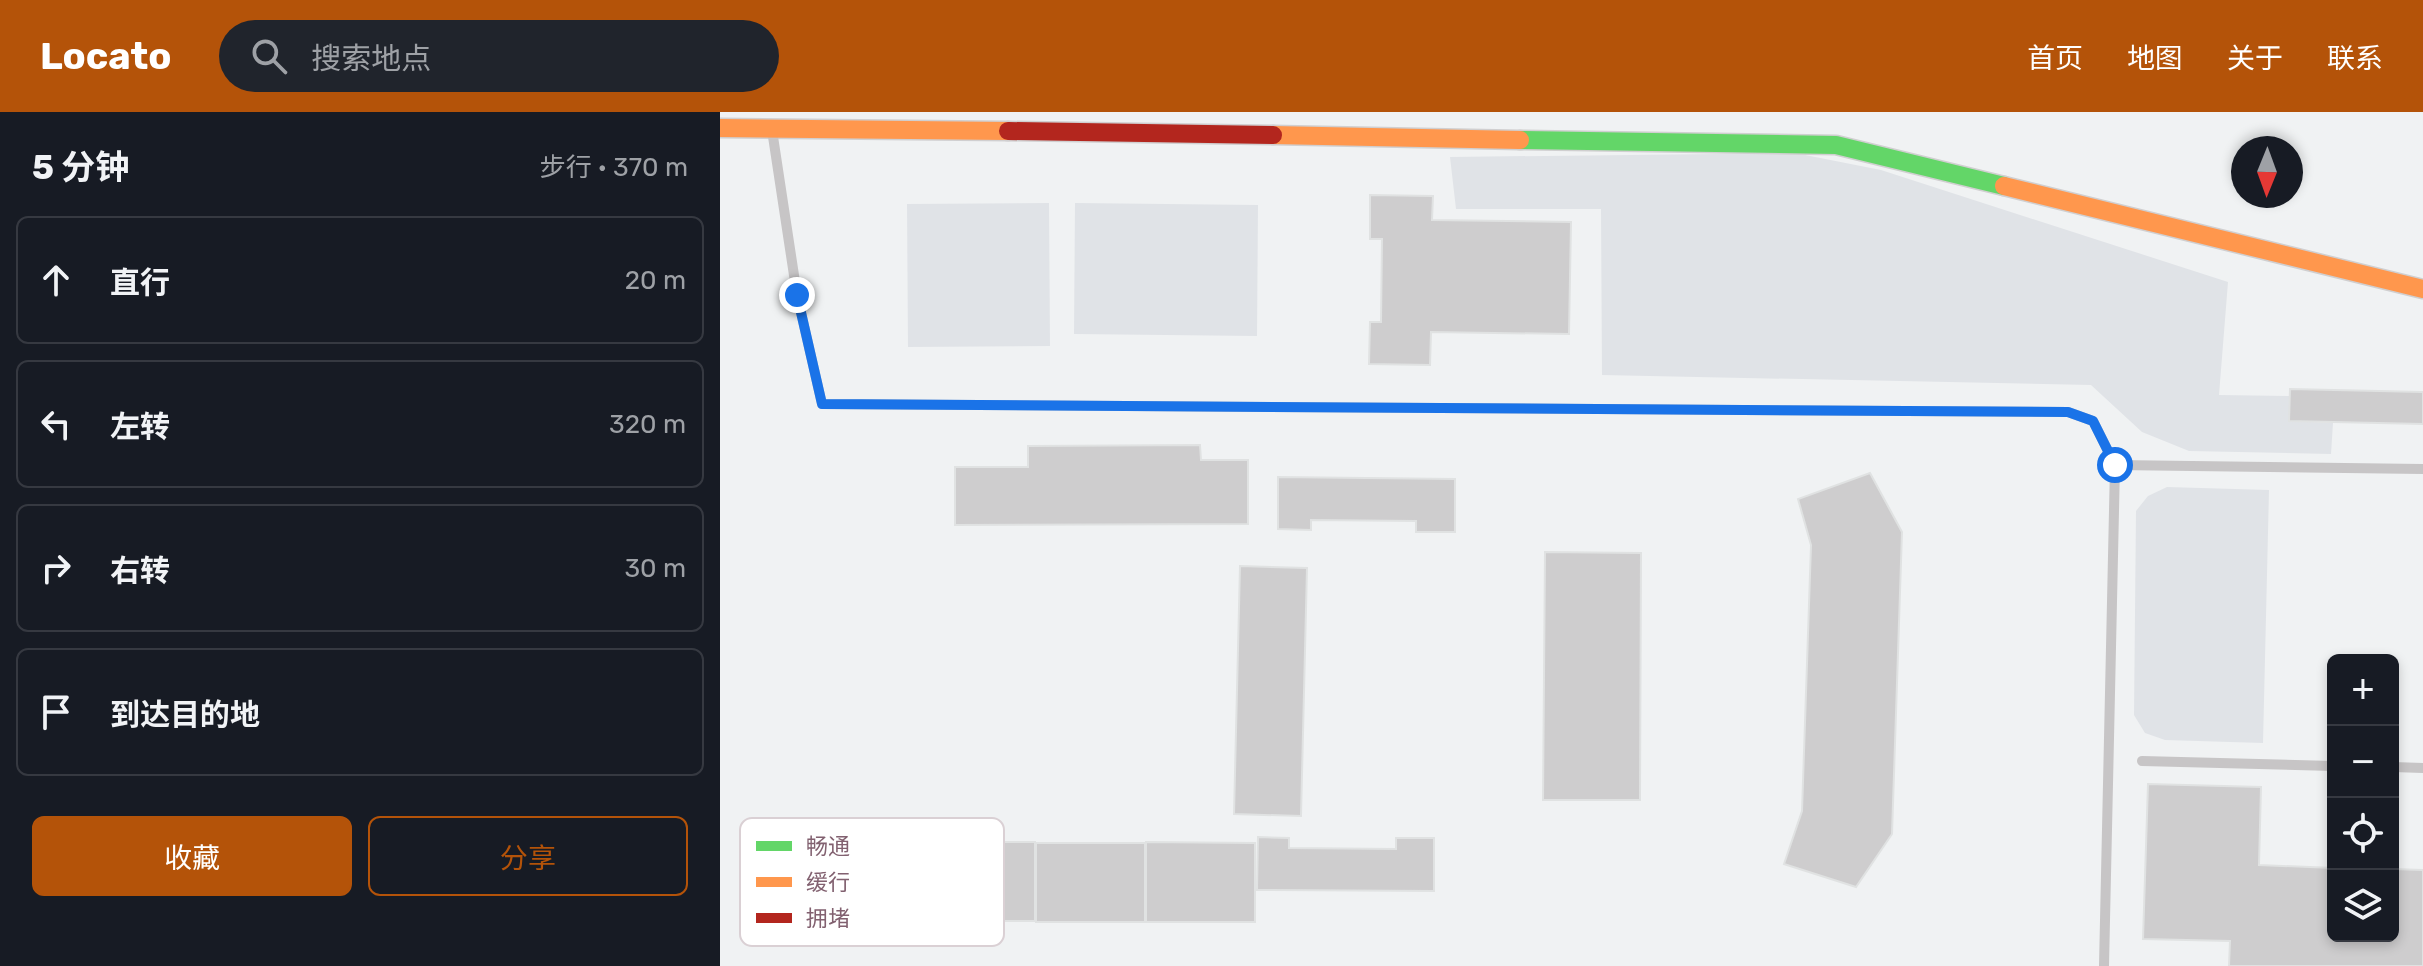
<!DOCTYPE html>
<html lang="zh">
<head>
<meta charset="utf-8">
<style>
  body { margin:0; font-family:Rubik,"Noto Sans SC",sans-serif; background:#20242c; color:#f1f3f6 }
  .controls { position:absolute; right:24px; bottom:24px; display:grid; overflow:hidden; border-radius:12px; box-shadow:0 4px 12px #0003 }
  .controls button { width:72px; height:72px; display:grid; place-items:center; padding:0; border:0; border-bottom:2px solid #363941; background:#171b24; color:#f1f3f6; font:40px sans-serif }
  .compass { position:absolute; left:1511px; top:24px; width:72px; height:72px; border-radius:50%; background:#171b24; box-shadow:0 4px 12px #0003; rotate:181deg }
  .stop { position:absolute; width:24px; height:24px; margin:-18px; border:6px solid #1a73e8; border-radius:50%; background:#fff }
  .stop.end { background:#1a73e8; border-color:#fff; box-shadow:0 2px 8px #0008 }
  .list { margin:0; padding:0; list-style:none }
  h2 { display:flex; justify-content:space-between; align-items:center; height:104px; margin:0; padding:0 32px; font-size:34px }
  h2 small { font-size:26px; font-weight:400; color:#9ea1a6 }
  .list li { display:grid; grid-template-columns:52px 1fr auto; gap:24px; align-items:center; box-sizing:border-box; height:128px; margin:0 16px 16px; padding:0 16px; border:2px solid #363941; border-radius:12px }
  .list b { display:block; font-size:30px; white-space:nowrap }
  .list em { font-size:26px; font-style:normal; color:#9ea1a6 }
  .actions { display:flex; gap:16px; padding:24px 32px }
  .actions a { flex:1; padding:18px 0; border:2px solid #b45309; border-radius:12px; text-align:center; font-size:28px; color:#b45309 }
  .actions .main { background:#b45309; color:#fff }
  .icon { flex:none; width:44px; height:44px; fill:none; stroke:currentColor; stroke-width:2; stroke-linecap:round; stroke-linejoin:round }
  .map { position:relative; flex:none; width:1703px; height:854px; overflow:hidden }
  header { display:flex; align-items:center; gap:48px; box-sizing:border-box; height:112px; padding:0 40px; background:#b45309; color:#fff }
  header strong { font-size:38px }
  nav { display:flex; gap:44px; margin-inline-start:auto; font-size:28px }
  .search { width:560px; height:72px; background:#20242c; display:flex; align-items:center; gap:20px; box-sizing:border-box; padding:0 28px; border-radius:44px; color:#9ea1a6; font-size:30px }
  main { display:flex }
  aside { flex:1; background:#171b24 }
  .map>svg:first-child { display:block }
  .grass { fill:#e0e3e7 }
  .building { fill:#cecdce; stroke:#e0e2e2; stroke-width:2 }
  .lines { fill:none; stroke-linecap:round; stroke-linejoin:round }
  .fast-casing { stroke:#d0cfd0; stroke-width:21 }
  .slow-casing { stroke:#d0cfd0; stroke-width:21 }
  .jam-casing { stroke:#d0cfd0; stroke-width:21 }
  .lane { stroke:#c7c5c6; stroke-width:10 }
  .fast { stroke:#63d668; stroke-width:18 }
  .slow { stroke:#ff974d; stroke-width:18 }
  .jam { stroke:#b3261e; stroke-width:18 }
  .route { stroke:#1a73e8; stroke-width:10 }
  .key { fill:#fff; stroke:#dad0d4; stroke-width:2 }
  .key-label { font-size:22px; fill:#826170 }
</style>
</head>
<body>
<header>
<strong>Locato</strong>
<div class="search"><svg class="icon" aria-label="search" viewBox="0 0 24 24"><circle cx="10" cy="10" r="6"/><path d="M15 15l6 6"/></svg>搜索地点</div>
<nav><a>首页</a><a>地图</a><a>关于</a><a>联系</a></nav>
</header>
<main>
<aside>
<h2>5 分钟<small>步行 · 370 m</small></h2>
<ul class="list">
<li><svg class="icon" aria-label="ahead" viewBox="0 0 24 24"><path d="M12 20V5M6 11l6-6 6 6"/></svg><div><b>直行</b></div><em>20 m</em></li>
<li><svg class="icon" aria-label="left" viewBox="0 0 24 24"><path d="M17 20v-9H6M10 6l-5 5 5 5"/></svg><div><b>左转</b></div><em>320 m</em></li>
<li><svg class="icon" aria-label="right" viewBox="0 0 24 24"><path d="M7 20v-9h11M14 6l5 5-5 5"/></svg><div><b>右转</b></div><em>30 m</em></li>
<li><svg class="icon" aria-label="arrive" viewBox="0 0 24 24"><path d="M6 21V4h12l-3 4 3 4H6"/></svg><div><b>到达目的地</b></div></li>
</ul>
<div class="actions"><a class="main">收藏</a><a>分享</a></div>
</aside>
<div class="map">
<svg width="1703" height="854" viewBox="0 0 1703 854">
  <rect width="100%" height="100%" fill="#f0f2f3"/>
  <!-- grass -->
  <g class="grass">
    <path d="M1075 41 1161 58 1508 170 1499 283 1570 284 1569 309 1613 311 1611 342 1469 339 1422 320 1371 273 882 263 881 97H736L730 45Z"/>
    <path d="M329 91 330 234 188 235 187 92Z"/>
    <path d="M355 91 538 93 537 224 354 222Z"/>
    <path d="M1447 375 1549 378 1543 631 1445 628 1425 621 1414 603 1416 399 1428 384Z"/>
  </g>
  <!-- building -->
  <g class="building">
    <path d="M650 83 713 84 712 108 851 110 849 222 711 220 710 253 649 252 650 210H661L662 127H650Z"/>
    <path d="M1570 277 1703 280V312L1569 309Z"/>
    <path d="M480 333 481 348H528V412L235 413V355H308V334Z"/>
    <path d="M1150 361 1182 420 1172 722 1136 775 1064 752 1082 699 1091 433 1078 387Z"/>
    <path d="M558 365 735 367V420H696V409L591 408V418L558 417Z"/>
    <path d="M825 440 921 441 920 688H823Z"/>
    <path d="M520 454 587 456 581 704 514 702Z"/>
    <path d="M1428 672 1541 675 1539 753 1613 756V824H1673V757L1703 758V854H1509L1510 829 1423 827Z"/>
    <path d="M538 725 569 726V736L676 737V726H714V779L537 778Z"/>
    <rect x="206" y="730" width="109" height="79"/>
    <path d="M426 730 535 731V810H426Z"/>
    <rect x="316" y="731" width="109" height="79"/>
  </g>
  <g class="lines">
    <!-- fast casing -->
    <g class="fast-casing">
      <path id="fast" d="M800 28 1116 33 1284 74"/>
    </g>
    <!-- slow casing -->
    <g class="slow-casing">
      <g id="slow">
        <path d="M0 16 288 19"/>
        <path d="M553 23 800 28"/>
        <path d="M1284 74 1703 177"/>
      </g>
    </g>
    <!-- jam casing -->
    <g class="jam-casing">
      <path id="jam" d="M288 19 553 23"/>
    </g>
    <!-- lane -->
    <g class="lane">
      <path d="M52 18 77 183 102 292 1348 300 1373 309 1395 353 1384 854"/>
      <path d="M1395 353 1703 357"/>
      <path d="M1422 649 1613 654"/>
      <path d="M1673 655 1703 656"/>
    </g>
    <!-- fast -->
    <use href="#fast" class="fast"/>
    <!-- slow -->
    <use href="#slow" class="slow"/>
    <!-- jam -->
    <use href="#jam" class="jam"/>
  </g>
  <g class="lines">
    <!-- route -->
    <path class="route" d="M77 183 102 292 1348 300 1373 309 1395 353"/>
  </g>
  <!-- legend -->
  <rect x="20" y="706" width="264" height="128" rx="12" class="key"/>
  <rect x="36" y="729" width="36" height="10" fill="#63d668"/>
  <rect x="36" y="765" width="36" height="10" fill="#ff974d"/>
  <rect x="36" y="801" width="36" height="10" fill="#b3261e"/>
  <g class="key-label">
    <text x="86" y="742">畅通</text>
    <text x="86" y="778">缓行</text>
    <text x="86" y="814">拥堵</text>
  </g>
</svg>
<div class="controls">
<button>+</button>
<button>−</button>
<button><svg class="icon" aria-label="locate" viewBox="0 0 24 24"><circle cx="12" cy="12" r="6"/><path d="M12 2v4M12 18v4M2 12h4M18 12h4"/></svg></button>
<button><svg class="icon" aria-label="layers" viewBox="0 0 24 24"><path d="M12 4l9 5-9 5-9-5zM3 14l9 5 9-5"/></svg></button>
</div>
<svg class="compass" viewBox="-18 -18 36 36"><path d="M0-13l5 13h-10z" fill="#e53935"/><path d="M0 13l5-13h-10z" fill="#9ea1a6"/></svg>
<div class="stop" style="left:1395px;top:353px"></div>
<div class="stop end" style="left:77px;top:183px"></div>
</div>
</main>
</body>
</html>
